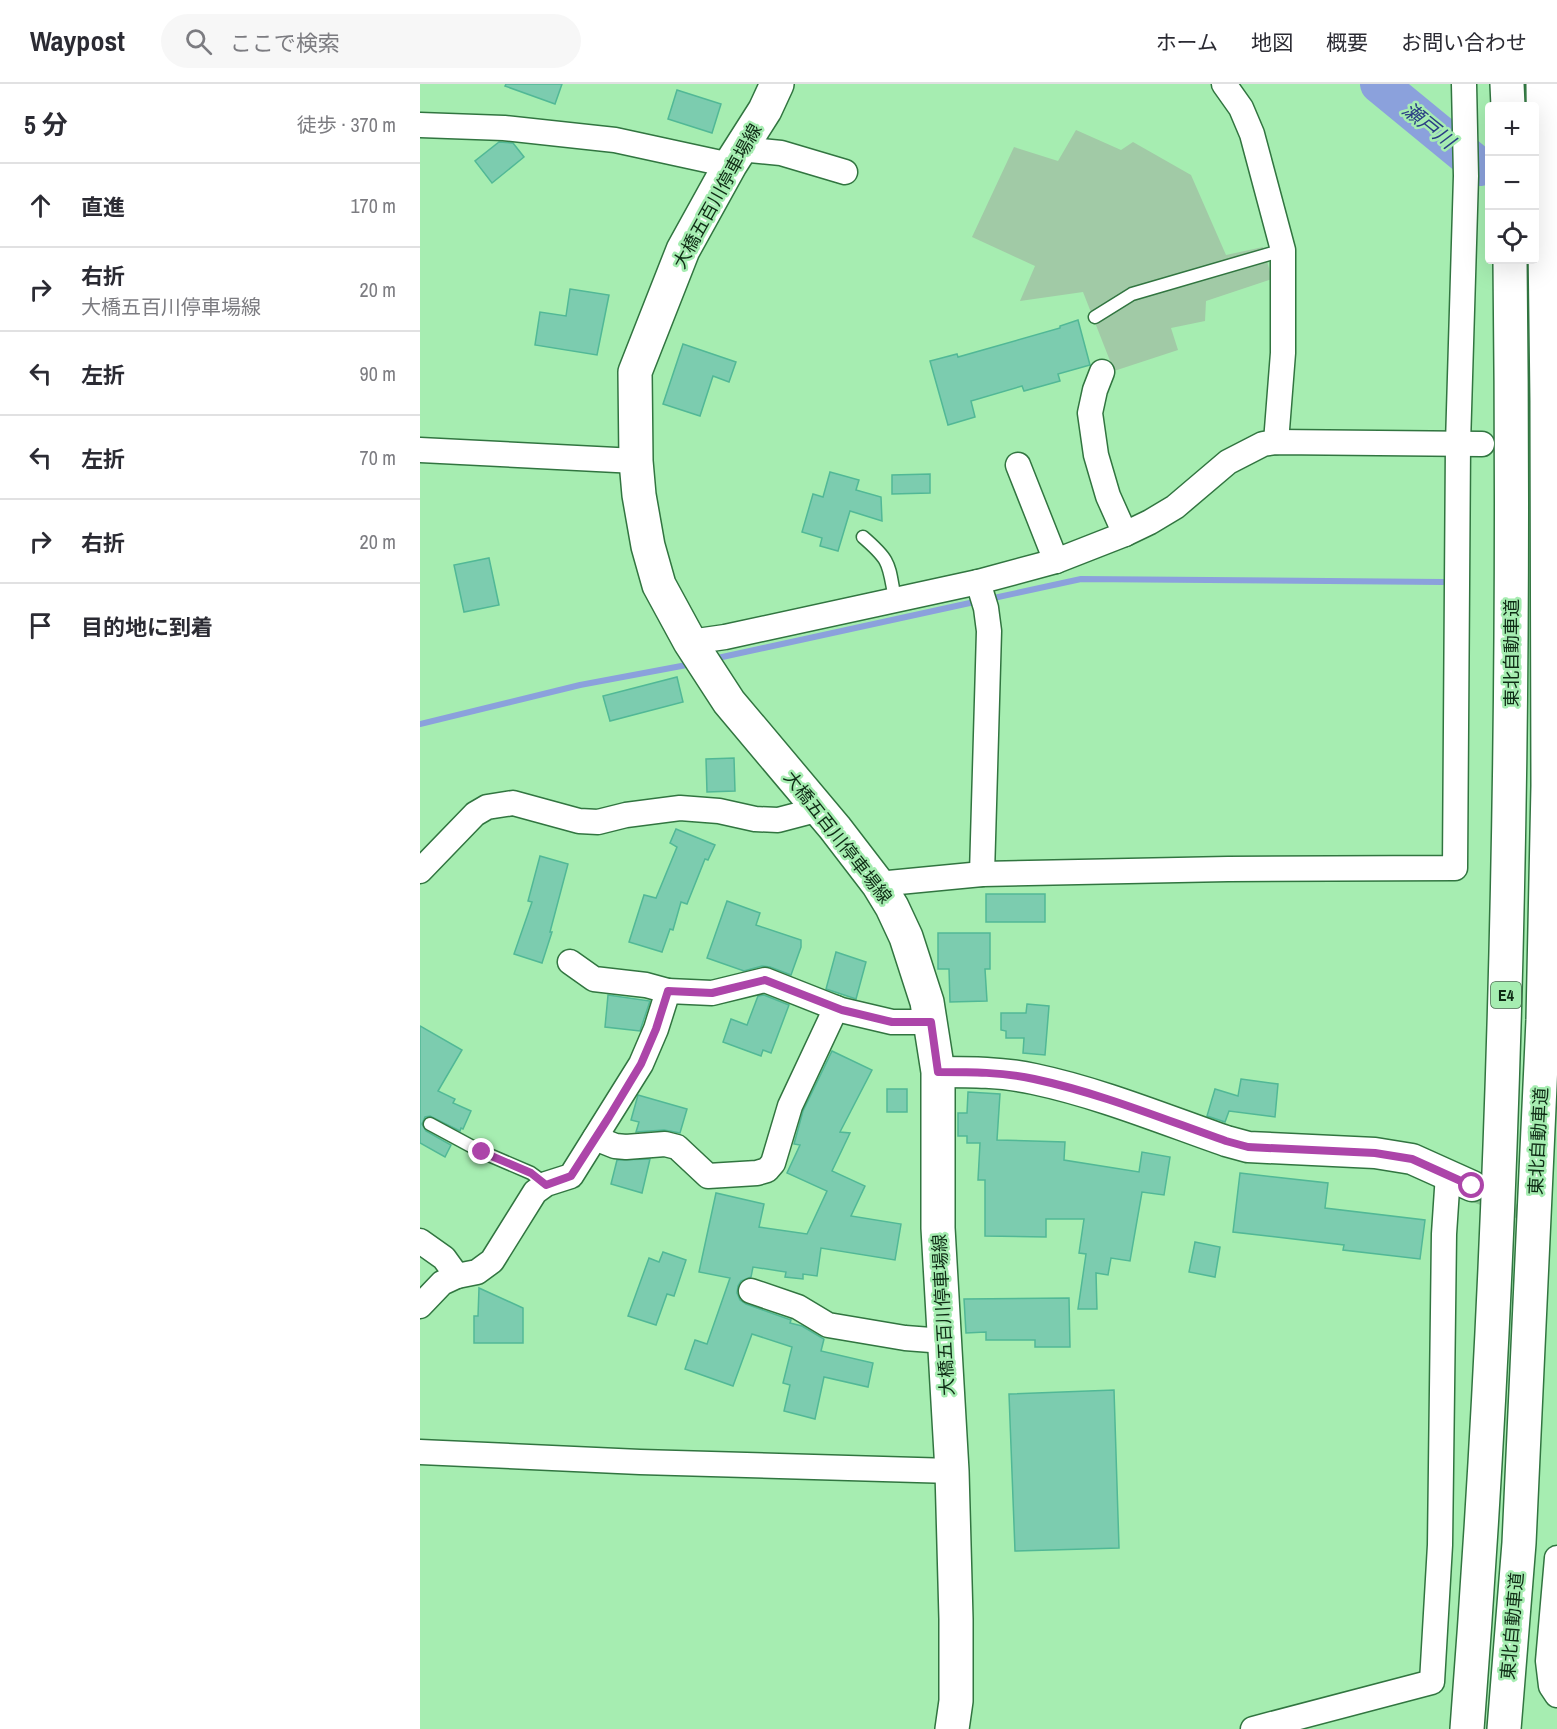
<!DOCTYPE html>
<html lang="ja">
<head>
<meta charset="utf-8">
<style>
  body { margin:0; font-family:"Archivo Narrow","Noto Sans JP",sans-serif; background:#f7f7f7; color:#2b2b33 }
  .controls { position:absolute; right:18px; top:18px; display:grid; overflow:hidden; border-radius:6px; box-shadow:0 6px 24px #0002 }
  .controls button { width:54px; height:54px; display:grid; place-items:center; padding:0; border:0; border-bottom:2px solid #e1e1e2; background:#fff; color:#2b2b33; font:30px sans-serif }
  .stop { position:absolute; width:18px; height:18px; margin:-14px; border:4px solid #ac45a9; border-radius:50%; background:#fff }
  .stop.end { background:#ac45a9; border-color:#fff; box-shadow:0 2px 6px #0008 }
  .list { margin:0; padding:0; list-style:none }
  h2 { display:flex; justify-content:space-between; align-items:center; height:78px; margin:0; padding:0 24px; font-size:26px }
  h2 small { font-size:20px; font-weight:400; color:#7c7c81 }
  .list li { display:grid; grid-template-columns:39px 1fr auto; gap:18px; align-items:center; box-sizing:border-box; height:84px; padding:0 24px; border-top:2px solid #e1e1e2 }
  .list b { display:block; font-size:22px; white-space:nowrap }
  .list p { margin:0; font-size:20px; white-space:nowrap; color:#7c7c81 }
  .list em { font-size:20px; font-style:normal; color:#7c7c81 }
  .icon { flex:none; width:33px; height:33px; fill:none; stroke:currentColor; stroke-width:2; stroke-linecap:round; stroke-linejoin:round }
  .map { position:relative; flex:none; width:1137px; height:1645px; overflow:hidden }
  header { display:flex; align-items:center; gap:36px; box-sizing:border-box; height:84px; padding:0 30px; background:#fff; border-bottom:2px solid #e1e1e2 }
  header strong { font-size:28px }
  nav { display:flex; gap:33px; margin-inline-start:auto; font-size:21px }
  .search { width:420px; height:54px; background:#f7f7f7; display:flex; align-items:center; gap:15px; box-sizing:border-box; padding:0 21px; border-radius:33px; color:#7c7c81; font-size:22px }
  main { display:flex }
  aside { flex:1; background:#fff }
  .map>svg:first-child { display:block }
  .green { fill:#a1caa6 }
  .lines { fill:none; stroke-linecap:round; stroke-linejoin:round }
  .stream { stroke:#8ba1dc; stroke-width:6 }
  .river { stroke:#8ba1dc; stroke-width:38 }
  .building { fill:#7cccaf; stroke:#51b896; stroke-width:1.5 }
  .tertiary-tunnel { stroke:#88c692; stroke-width:30; stroke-dasharray:30 15; stroke-linecap:butt }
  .service-casing { stroke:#317540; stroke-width:15 }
  .minor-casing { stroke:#317540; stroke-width:27 }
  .tertiary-casing { stroke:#317540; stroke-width:33 }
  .secondary-casing { stroke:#317540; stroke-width:36 }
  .motorway-casing { stroke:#317540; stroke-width:36 }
  .service { stroke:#fff; stroke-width:12 }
  .minor { stroke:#fff; stroke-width:24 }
  .tertiary { stroke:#fff; stroke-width:30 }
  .secondary { stroke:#fff; stroke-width:33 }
  .motorway { stroke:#fff; stroke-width:33 }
  .route { stroke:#ac45a9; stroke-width:8 }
  .labels { text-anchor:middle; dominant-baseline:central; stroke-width:5; stroke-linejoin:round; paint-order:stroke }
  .shield { fill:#a6edb1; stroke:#3c6644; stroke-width:1.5 }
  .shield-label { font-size:16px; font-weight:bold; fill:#0f2c15 }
  .street-label { font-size:18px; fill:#0f2c15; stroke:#a6edb1 }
  .water-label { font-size:20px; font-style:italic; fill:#2a3e84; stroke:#a6edb1 }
</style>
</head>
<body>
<header>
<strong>Waypost</strong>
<div class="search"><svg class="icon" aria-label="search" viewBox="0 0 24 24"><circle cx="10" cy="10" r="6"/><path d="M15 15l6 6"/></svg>ここで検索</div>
<nav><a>ホーム</a><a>地図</a><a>概要</a><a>お問い合わせ</a></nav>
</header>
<main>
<aside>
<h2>5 分<small>徒歩 · 370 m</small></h2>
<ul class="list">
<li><svg class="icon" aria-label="ahead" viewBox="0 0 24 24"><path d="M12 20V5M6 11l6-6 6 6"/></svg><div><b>直進</b></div><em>170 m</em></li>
<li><svg class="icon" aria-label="right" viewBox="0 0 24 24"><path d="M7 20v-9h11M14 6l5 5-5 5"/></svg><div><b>右折</b><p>大橋五百川停車場線</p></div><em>20 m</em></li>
<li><svg class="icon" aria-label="left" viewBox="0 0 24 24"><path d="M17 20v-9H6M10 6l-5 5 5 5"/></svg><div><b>左折</b></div><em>90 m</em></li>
<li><svg class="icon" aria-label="left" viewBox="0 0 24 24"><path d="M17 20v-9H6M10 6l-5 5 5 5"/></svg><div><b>左折</b></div><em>70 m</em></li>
<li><svg class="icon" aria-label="right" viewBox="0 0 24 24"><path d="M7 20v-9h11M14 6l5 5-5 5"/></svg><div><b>右折</b></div><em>20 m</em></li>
<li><svg class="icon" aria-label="arrive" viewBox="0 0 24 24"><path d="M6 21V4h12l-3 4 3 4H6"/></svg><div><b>目的地に到着</b></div></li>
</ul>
</aside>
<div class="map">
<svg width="1137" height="1645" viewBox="0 0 1137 1645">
  <rect width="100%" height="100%" fill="#a6edb1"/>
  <!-- green -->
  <path class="green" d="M656 46 701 66 713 58 771 91 806 171 843 163 852 195 786 217 785 237 751 244 758 266 694 287 663 208 600 217 615 182 552 153 594 63 638 77Z"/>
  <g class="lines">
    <!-- stream -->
    <g class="stream">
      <path d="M569 515 661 495 1023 498"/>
      <path d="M293 575 559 517"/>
      <path d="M0 640 160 601 272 580"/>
    </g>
    <!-- river -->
    <path class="river" d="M959 0 1060 83"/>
  </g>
  <!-- building -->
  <g class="building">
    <path d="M86 0H142L135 20 85 2Z"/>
    <path d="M257 6 301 20 292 49 248 35Z"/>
    <path d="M79 58 93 59 104 73 72 99 55 77Z"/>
    <path d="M150 205 189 211 177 271 115 261 120 228 146 232Z"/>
    <path d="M658 236 670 281 638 290 640 297 604 307 602 302 551 317 555 333 528 341 510 277 537 270 538 273 640 244V242Z"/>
    <path d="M263 260 316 278 309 298 293 292 280 332 243 320Z"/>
    <path d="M410 388 439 396 436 406 461 413 462 437 430 427 418 467 400 462 402 454 382 448 393 410 403 413Z"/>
    <path d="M510 390V409L472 410V391Z"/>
    <path d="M69 474 79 521 44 528 34 481Z"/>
    <path d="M257 593 263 618 190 637 183 612Z"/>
    <path d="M314 674 315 707 287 708 286 675Z"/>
    <path d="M256 745 295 761 288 776 285 775 267 820 261 818 253 846 250 845 242 868 209 858 224 811 236 814 257 763 250 759Z"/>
    <path d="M120 772 148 780 130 848H132L122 879 94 870 112 818 108 817Z"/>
    <rect x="566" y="810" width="59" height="28"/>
    <path d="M307 817 340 829 336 841 381 856V863L371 891 350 883 342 882 324 887 287 874Z"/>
    <path d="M518 849H570V885H565L567 917 530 918 529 885H518Z"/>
    <path d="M416 868 446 878 436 915 406 905Z"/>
    <path d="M188 911 230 917 220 947 185 943Z"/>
    <path d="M344 911 369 921 351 969 343 966 341 972 303 958 311 935 327 941 338 912Z"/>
    <path d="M607 920 629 922 625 971 603 969 604 954H586V947L581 946V929H606Z"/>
    <path d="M0 942 42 966 18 1007 35 1015 33 1019 51 1027 43 1045 41 1044 40 1047 10 1032 5 1033 2 1040 6 1047 31 1061 25 1073 0 1059Z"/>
    <path d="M412 967 452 986 420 1048 430 1049 412 1087 445 1102 431 1132 481 1140 475 1176 401 1164 397 1192 383 1190V1195L365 1193 366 1188 333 1183 331 1193 321 1197 318 1202 317 1209 320 1216 326 1220 371 1236 370 1239 382 1242 404 1255 401 1267 453 1279 448 1303 404 1293 395 1335 364 1327 370 1301 363 1299 372 1263 332 1250 313 1302 265 1285 275 1256 287 1260 310 1194 279 1188 296 1109 344 1120 339 1143 387 1150 407 1107 367 1089 380 1061 374 1060 383 1027Z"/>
    <path d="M821 995 858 1000 855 1033 809 1027 805 1038 787 1032 795 1005 818 1012Z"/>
    <rect x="467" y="1005" width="20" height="23"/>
    <path d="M548 1008 580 1010 577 1056 645 1058 644 1076 719 1088 722 1068 750 1073 744 1111 722 1108 710 1177 691 1174 688 1191 676 1189 677 1225H658L666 1170 659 1169 664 1135H626V1153L565 1152V1096H558L560 1059H547V1052H538V1029H547Z"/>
    <path d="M218 1011 267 1025 260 1049 244 1046 216 1048 219 1038 211 1036Z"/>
    <path d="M230 1075 222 1109 191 1100 197 1076Z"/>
    <path d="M820 1089 908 1099 905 1124 1005 1136 1000 1175 923 1166 924 1161 813 1148Z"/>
    <path d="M775 1158 800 1163 795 1193 769 1188Z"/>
    <path d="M243 1168 266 1176 254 1212 247 1210 236 1241 208 1232 229 1174 239 1178Z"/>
    <path d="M59 1204 103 1224V1259H54V1232H58Z"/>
    <path d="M649 1214 650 1263H615V1256H566V1248L546 1249 544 1215Z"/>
    <path d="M694 1306 699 1464 595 1467 589 1310Z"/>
  </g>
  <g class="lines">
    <!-- tertiary-tunnel -->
    <path class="tertiary-tunnel" d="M1055 1103 1137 1133"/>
    <!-- service casing -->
    <g class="service-casing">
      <g id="service">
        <path d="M675 233 712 210 863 166"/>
        <path d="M443 453C472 478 468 480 475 515"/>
        <path d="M10 1040 62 1068 111 1089 126 1100"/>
      </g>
    </g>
    <!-- minor casing -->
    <g class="minor-casing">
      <g id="minor">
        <path d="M804 0 821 24 832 50 863 166V269L856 358"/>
        <path d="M0 41 84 44 195 56 310 81"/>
        <path d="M320 65 361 69 425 88"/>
        <path d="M682 288 675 306 670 329 676 371 688 412 705 450"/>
        <path d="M0 366 216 377"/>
        <path d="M598 381 636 477"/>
        <path d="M558 498 566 524 569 547 562 790"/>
        <path d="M270 558 305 553 558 498 636 477 705 450 730 438 755 423 808 378 843 360 856 358 1062 360"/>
        <path d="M0 787 55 730 67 723 93 719 159 737 178 738 206 731 260 724 299 727 335 735 358 736 400 725"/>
        <path d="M458 800 562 790 808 785 1035 784 1038 360 1046 92 1044 0"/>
        <path d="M150 878 174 895 226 901 248 907"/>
        <path d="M175 1054 195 1062 206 1063 245 1060 257 1063 288 1092 337 1089 347 1086 353 1079 370 1022 416 924"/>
        <path d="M0 1157 24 1174 37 1192"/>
        <path d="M331 1207 378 1223 408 1241 485 1254 524 1257"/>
        <path d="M0 1222 22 1199 37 1192 57 1188 72 1177 115 1108 126 1100 151 1092 221 980 236 945 248 907 292 909 345 896 421 926 472 938H511"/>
        <path d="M0 1368 220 1378 532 1387"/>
        <path d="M1137 1474 1128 1577 1131 1602 1137 1611"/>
        <path d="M833 1645 1012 1598 1020 1461 1024 1150 1028 1090"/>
      </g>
    </g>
    <!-- tertiary casing -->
    <g class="tertiary-casing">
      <path id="tertiary" d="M518 988C550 988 583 988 614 995 680 1009 743 1035 806 1057L828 1063 955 1069 992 1075 1052 1102"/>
    </g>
    <!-- secondary casing -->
    <g class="secondary-casing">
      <path id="secondary" d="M357 0 345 26 310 81 263 166 215 288 216 377 219 411 228 462 239 501 270 558 309 618 415 744 458 800 472 823 486 853 507 918 518 988V1144L532 1387 536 1535V1617L532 1645"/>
    </g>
    <!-- motorway casing -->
    <g class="motorway-casing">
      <g id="motorway">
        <path d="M1087 0 1088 22"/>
        <path d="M1047 1645C1085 1156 1096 666 1090 176"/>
        <path d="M1084 1645 1099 1459 1123 936 1128 702 1127 317 1123 0"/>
      </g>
    </g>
    <!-- service -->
    <use href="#service" class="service"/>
    <!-- minor -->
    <use href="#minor" class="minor"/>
    <!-- tertiary -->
    <use href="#tertiary" class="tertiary"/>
    <!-- secondary -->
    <use href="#secondary" class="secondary"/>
    <!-- motorway -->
    <use href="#motorway" class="motorway"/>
  </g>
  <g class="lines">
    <!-- route -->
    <path class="route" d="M62 1068 111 1089 126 1101 151 1092 189 1033 221 980 236 945 248 907 292 909 345 896 422 926 472 938H511L518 988C550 988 583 988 614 995 680 1009 743 1035 806 1057L828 1063 955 1069 992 1075 1052 1102"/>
  </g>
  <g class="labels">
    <!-- shield labels -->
    <rect class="shield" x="1071" y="898" width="30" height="26" rx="4.5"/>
    <g class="shield-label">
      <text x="1086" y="911">E4</text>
    </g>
    <!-- street labels -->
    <g class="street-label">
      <text transform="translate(297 112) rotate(-61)">大橋五百川停車場線</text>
      <text transform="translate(1091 569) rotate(-90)">東北自動車道</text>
      <text transform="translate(418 753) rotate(52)">大橋五百川停車場線</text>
      <text transform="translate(1118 1057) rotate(-87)">東北自動車道</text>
      <text transform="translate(523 1231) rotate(-93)">大橋五百川停車場線</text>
      <text transform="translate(1092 1542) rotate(-85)">東北自動車道</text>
    </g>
    <!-- water labels -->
    <g class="water-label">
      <text transform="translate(1009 41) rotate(39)">瀬戸川</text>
    </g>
  </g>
</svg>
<div class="controls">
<button>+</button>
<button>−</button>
<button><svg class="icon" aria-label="locate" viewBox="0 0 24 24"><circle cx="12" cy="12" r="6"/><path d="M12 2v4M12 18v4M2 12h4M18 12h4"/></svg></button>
</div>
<div class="stop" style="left:1052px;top:1102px"></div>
<div class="stop end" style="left:62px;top:1068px"></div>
</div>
</main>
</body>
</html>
